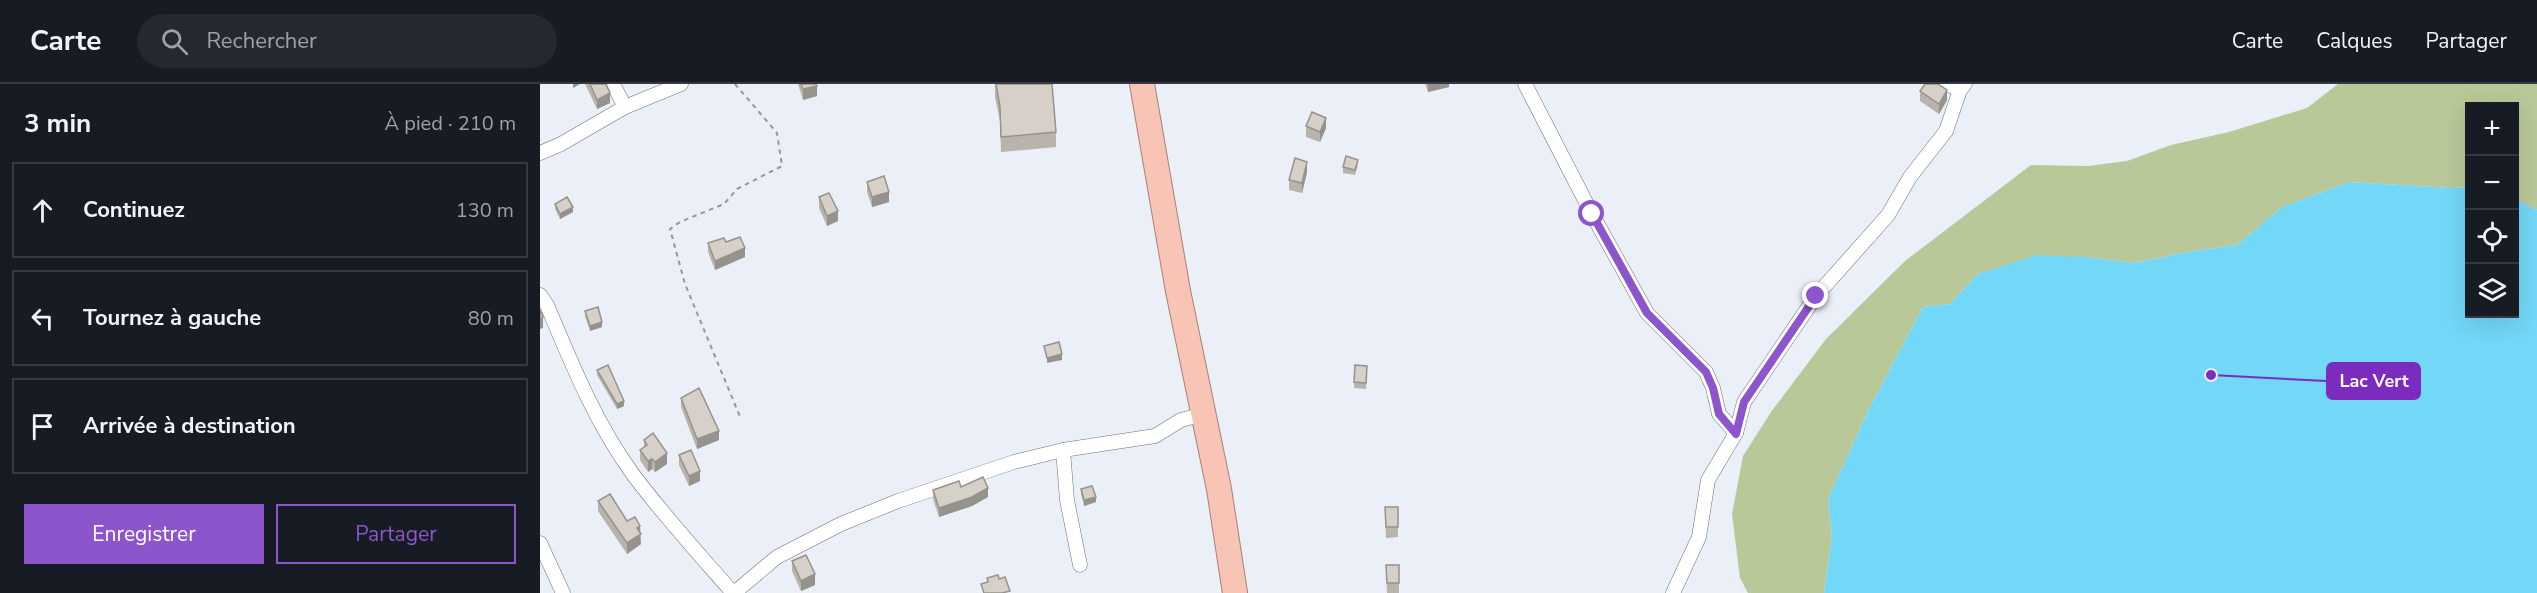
<!DOCTYPE html>
<html lang="fr">
<head>
<meta charset="utf-8">
<style>
  body { margin:0; font-family:"Nunito Sans",sans-serif; background:#242831; color:#f1f3f6 }
  .controls { position:absolute; right:18px; top:18px; display:grid; overflow:hidden; border-radius:0px; box-shadow:0 6px 24px #0002 }
  .controls button { width:54px; height:54px; display:grid; place-items:center; padding:0; border:0; border-bottom:2px solid #363941; background:#171b24; color:#f1f3f6; font:30px sans-serif }
  .stop { position:absolute; width:18px; height:18px; margin:-14px; border:4px solid #8d55cc; border-radius:50%; background:#fff }
  .stop.end { background:#8d55cc; border-color:#fff; box-shadow:0 2px 6px #0008 }
  .list { margin:0; padding:0; list-style:none }
  h2 { display:flex; justify-content:space-between; align-items:center; height:78px; margin:0; padding:0 24px; font-size:26px }
  h2 small { font-size:20px; font-weight:400; color:#9ea1a6 }
  .list li { display:grid; grid-template-columns:39px 1fr auto; gap:18px; align-items:center; box-sizing:border-box; height:96px; margin:0 12px 12px; padding:0 12px; border:2px solid #363941; border-radius:0px }
  .list b { display:block; font-size:22px; white-space:nowrap }
  .list em { font-size:20px; font-style:normal; color:#9ea1a6 }
  .actions { display:flex; gap:12px; padding:18px 24px }
  .actions a { flex:1; padding:14px 0; border:2px solid #8d55cc; border-radius:0px; text-align:center; font-size:21px; color:#8d55cc }
  .actions .main { background:#8d55cc; color:#fff }
  .icon { flex:none; width:33px; height:33px; fill:none; stroke:currentColor; stroke-width:2; stroke-linecap:round; stroke-linejoin:round }
  .map { position:relative; flex:none; width:1997px; height:509px; overflow:hidden }
  header { display:flex; align-items:center; gap:36px; box-sizing:border-box; height:84px; padding:0 30px; background:#171b24; border-bottom:2px solid #363941 }
  header strong { font-size:28px }
  nav { display:flex; gap:33px; margin-inline-start:auto; font-size:21px }
  .search { width:420px; height:54px; background:#242831; display:flex; align-items:center; gap:15px; box-sizing:border-box; padding:0 21px; border-radius:33px; color:#9ea1a6; font-size:22px }
  main { display:flex }
  aside { flex:1; background:#171b24 }
  .map>svg:first-child { display:block }
  .green { fill:#b9c899 }
  .water { fill:#73d7f8 }
  .lines { fill:none; stroke-linecap:round; stroke-linejoin:round }
  .minor-casing { stroke:#6c7078; stroke-width:15 }
  .trunk-casing { stroke:#a98075; stroke-width:26 }
  .path { stroke:#94979e; stroke-width:2; stroke-dasharray:4.5 4.5; stroke-linecap:butt }
  .minor { stroke:#fff; stroke-width:14 }
  .trunk { stroke:#f8c4b6; stroke-width:24 }
  .wall { fill:#b8b3ac }
  .shaded-wall { fill:#96928c }
  .building { fill:#d6d0c8; stroke:#96928c; stroke-width:1.5 }
  .route { stroke:#8d55cc; stroke-width:8 }
  .leader { fill:none; stroke:#7b2cbf; stroke-width:2 }
  .callout-dot { fill:#7b2cbf; stroke:#ebeff8; stroke-width:2 }
  .callout { fill:#7b2cbf; stroke:#7b2cbf; stroke-width:2 }
  .callout-label { font-size:18px; text-anchor:middle; font-weight:bold; fill:#fff }
</style>
</head>
<body>
<header>
<strong>Carte</strong>
<div class="search"><svg class="icon" aria-label="search" viewBox="0 0 24 24"><circle cx="10" cy="10" r="6"/><path d="M15 15l6 6"/></svg>Rechercher</div>
<nav><a>Carte</a><a>Calques</a><a>Partager</a></nav>
</header>
<main>
<aside>
<h2>3 min<small>À pied · 210 m</small></h2>
<ul class="list">
<li><svg class="icon" aria-label="ahead" viewBox="0 0 24 24"><path d="M12 20V5M6 11l6-6 6 6"/></svg><div><b>Continuez</b></div><em>130 m</em></li>
<li><svg class="icon" aria-label="left" viewBox="0 0 24 24"><path d="M17 20v-9H6M10 6l-5 5 5 5"/></svg><div><b>Tournez à gauche</b></div><em>80 m</em></li>
<li><svg class="icon" aria-label="arrive" viewBox="0 0 24 24"><path d="M6 21V4h12l-3 4 3 4H6"/></svg><div><b>Arrivée à destination</b></div></li>
</ul>
<div class="actions"><a class="main">Enregistrer</a><a>Partager</a></div>
</aside>
<div class="map">
<svg width="1997" height="509" viewBox="0 0 1997 509">
  <rect width="100%" height="100%" fill="#ebeff8"/>
  <!-- green -->
  <path class="green" d="M1798 0H1997V126L1975 115 1974 22H1930L1929 103 1910 104 1809 98 1742 123 1697 161 1653 167 1594 179 1546 173 1438 190 1410 220 1383 223 1329 325 1288 415 1292 453 1284 509H1208L1200 494 1192 430 1203 372 1231 328 1286 255 1365 177 1491 81 1548 82 1587 77 1631 61 1689 48 1767 24Z"/>
  <!-- water -->
  <path class="water" d="M1809 98 1910 104 1929 103 1930 230H1974L1975 115 1997 126V509H1284L1292 453 1288 415 1329 325 1383 223 1410 220 1438 190 1497 171 1546 173 1594 179 1653 167 1697 161 1742 123Z"/>
  <g class="lines">
    <!-- minor casing -->
    <g class="minor-casing">
      <g id="minor">
        <path d="M73 0 85 23"/>
        <path d="M985 0 1052 130 1107 229 1166 288 1173 304 1179 330 1196 349"/>
        <path d="M1407 0 1420 6"/>
        <path d="M0 69 21 60 85 23 141 0"/>
        <path d="M0 211 7 221C31 278 55 338 92 389 123 431 159 470 193 509"/>
        <path d="M523 366 527 416 540 481"/>
        <path d="M0 459 23 509"/>
        <path d="M194 509 237 473 301 440 358 417 474 378 523 366 615 352 641 336 664 330"/>
        <path d="M1133 509 1159 453 1168 396 1196 349 1204 318 1276 212 1348 131 1370 93 1406 47 1420 6 1425 0"/>
      </g>
    </g>
    <!-- trunk casing -->
    <g class="trunk-casing">
      <path id="trunk" d="M602 0 638 207 679 405 695 509"/>
    </g>
    <!-- path -->
    <path class="path" d="M195 0 237 49 242 82 197 105 184 120 140 138 130 145 145 200 201 335"/>
    <!-- minor -->
    <use href="#minor" class="minor"/>
    <!-- trunk -->
    <use href="#trunk" class="trunk"/>
  </g>
  <!-- wall -->
  <g class="wall">
    <path d="M45 0H66L70 19 57 25Z"/>
    <path d="M258 0H276L277 12 263 16Z"/>
    <path d="M455 0 516 48V63L461 68 460 37 455 13Z"/>
    <path d="M885 0H909V3L888 8Z"/>
    <path d="M1380 7 1407 16 1399 30 1380 17Z"/>
    <path d="M766 42 786 44 780 58 766 53Z"/>
    <path d="M818 81 815 91 803 89V83Z"/>
    <path d="M767 88 762 109 749 106V96Z"/>
    <path d="M327 98 349 118 332 123 327 108Z"/>
    <path d="M279 113 298 137 287 142 279 124Z"/>
    <path d="M15 120 33 128 20 135 15 125Z"/>
    <path d="M186 158 205 173 175 186 168 168V159Z"/>
    <path d="M45 227 62 243 50 247 45 232Z"/>
    <path d="M827 282 826 305 814 304V298Z"/>
    <path d="M57 286 84 322 77 325 57 291Z"/>
    <path d="M141 314 179 356 157 365 141 323Z"/>
    <path d="M104 356 127 380 115 388 112 385 108 388 100 376V366L104 363Z"/>
    <path d="M139 371 160 397 149 402 139 381Z"/>
    <path d="M421 403 448 413 432 422 399 433 393 415V406Z"/>
    <path d="M541 405 556 418 544 422 541 410Z"/>
    <path d="M58 417 87 437 101 460 87 470 58 427Z"/>
    <path d="M845 423H858V453L846 454Z"/>
    <path d="M252 477 275 501 261 507 252 487Z"/>
    <path d="M846 481H859V509H847Z"/>
  </g>
  <!-- shaded-wall -->
  <g class="shaded-wall">
    <path d="M33 0H40L33 4Z"/>
    <path d="M888 0H909V3L888 8Z"/>
    <path d="M277 2V12L263 16V5Z"/>
    <path d="M1407 6V16L1399 30V20Z"/>
    <path d="M70 9V19L57 25V16Z"/>
    <path d="M786 34V44L780 58V48Z"/>
    <path d="M767 78V88L762 109V99Z"/>
    <path d="M349 108V118L332 123V113Z"/>
    <path d="M33 123V128L20 135V130Z"/>
    <path d="M298 127V137L287 142V132Z"/>
    <path d="M205 164V173L175 186V177Z"/>
    <path d="M3 233V244L0 245V235Z"/>
    <path d="M62 238V243L50 247V242Z"/>
    <path d="M522 270V276L507 279V274Z"/>
    <path d="M84 317V322L77 325V320Z"/>
    <path d="M179 347V356L157 365V355Z"/>
    <path d="M127 369V380L115 388V378Z"/>
    <path d="M112 375V385L108 388V377Z"/>
    <path d="M160 387V397L149 402V392Z"/>
    <path d="M448 404V413L432 422 399 433V424Z"/>
    <path d="M556 413V418L544 422V416Z"/>
    <path d="M100 442 101 460 87 470V459L97 444Z"/>
    <path d="M275 490V501L261 507V497Z"/>
  </g>
  <!-- building -->
  <g class="building">
    <path d="M50 0H66L70 9 57 16Z"/>
    <path d="M261 0H276L277 2 263 5Z"/>
    <path d="M456 0H512L516 48 461 53 460 23Z"/>
    <path d="M1385 0H1398L1407 6 1399 20 1380 7Z"/>
    <path d="M772 28 786 34 780 48 766 42Z"/>
    <path d="M806 72 818 76 815 86 803 83Z"/>
    <path d="M755 74 767 78 762 99 749 96Z"/>
    <path d="M344 92 349 108 332 113 327 98Z"/>
    <path d="M289 109 298 127 287 132 279 113Z"/>
    <path d="M27 113 33 123 20 130 15 120Z"/>
    <path d="M200 153 205 164 175 177 168 159 184 154 186 158Z"/>
    <path d="M58 223 62 238 50 242 45 227Z"/>
    <path d="M0 226 3 233 0 235Z"/>
    <path d="M519 258 522 270 507 274 504 262Z"/>
    <path d="M68 281 84 317 77 320 57 286Z"/>
    <path d="M815 281 827 282 826 299 814 298Z"/>
    <path d="M159 304 179 347 157 355 141 314Z"/>
    <path d="M113 349 127 369 115 378 112 375 108 377 100 366 107 361 104 356Z"/>
    <path d="M151 366 160 387 149 392 139 371Z"/>
    <path d="M443 393 448 404 432 413 399 424 393 406 419 397 421 403Z"/>
    <path d="M552 402 556 413 544 416 541 405Z"/>
    <path d="M70 410 87 437 95 433 100 442 97 444 101 450 87 459 58 417Z"/>
    <path d="M845 423H858V443H846Z"/>
    <path d="M266 471 275 490 261 497 252 477Z"/>
    <path d="M846 481H859V499H847Z"/>
    <path d="M458 491 459 495 465 493 470 507 462 509H444L441 500 448 498 447 494Z"/>
  </g>
  <g class="lines">
    <!-- route -->
    <path class="route" d="M1052 130 1107 229 1166 288 1173 304 1179 330 1196 350 1204 318 1276 212"/>
  </g>
  <!-- callouts -->
  <path class="leader" d="M1671 291L1787 297"/>
  <circle class="callout-dot" cx="1671" cy="291" r="6"/>
  <rect class="callout" x="1787" y="279" width="93" height="36" rx="6"/>
  <g class="callout-label">
    <text x="1834" y="303">Lac Vert</text>
  </g>
</svg>
<div class="controls">
<button>+</button>
<button>−</button>
<button><svg class="icon" aria-label="locate" viewBox="0 0 24 24"><circle cx="12" cy="12" r="6"/><path d="M12 2v4M12 18v4M2 12h4M18 12h4"/></svg></button>
<button><svg class="icon" aria-label="layers" viewBox="0 0 24 24"><path d="M12 4l9 5-9 5-9-5zM3 14l9 5 9-5"/></svg></button>
</div>
<div class="stop" style="left:1052px;top:130px"></div>
<div class="stop end" style="left:1276px;top:212px"></div>
</div>
</main>
</body>
</html>
